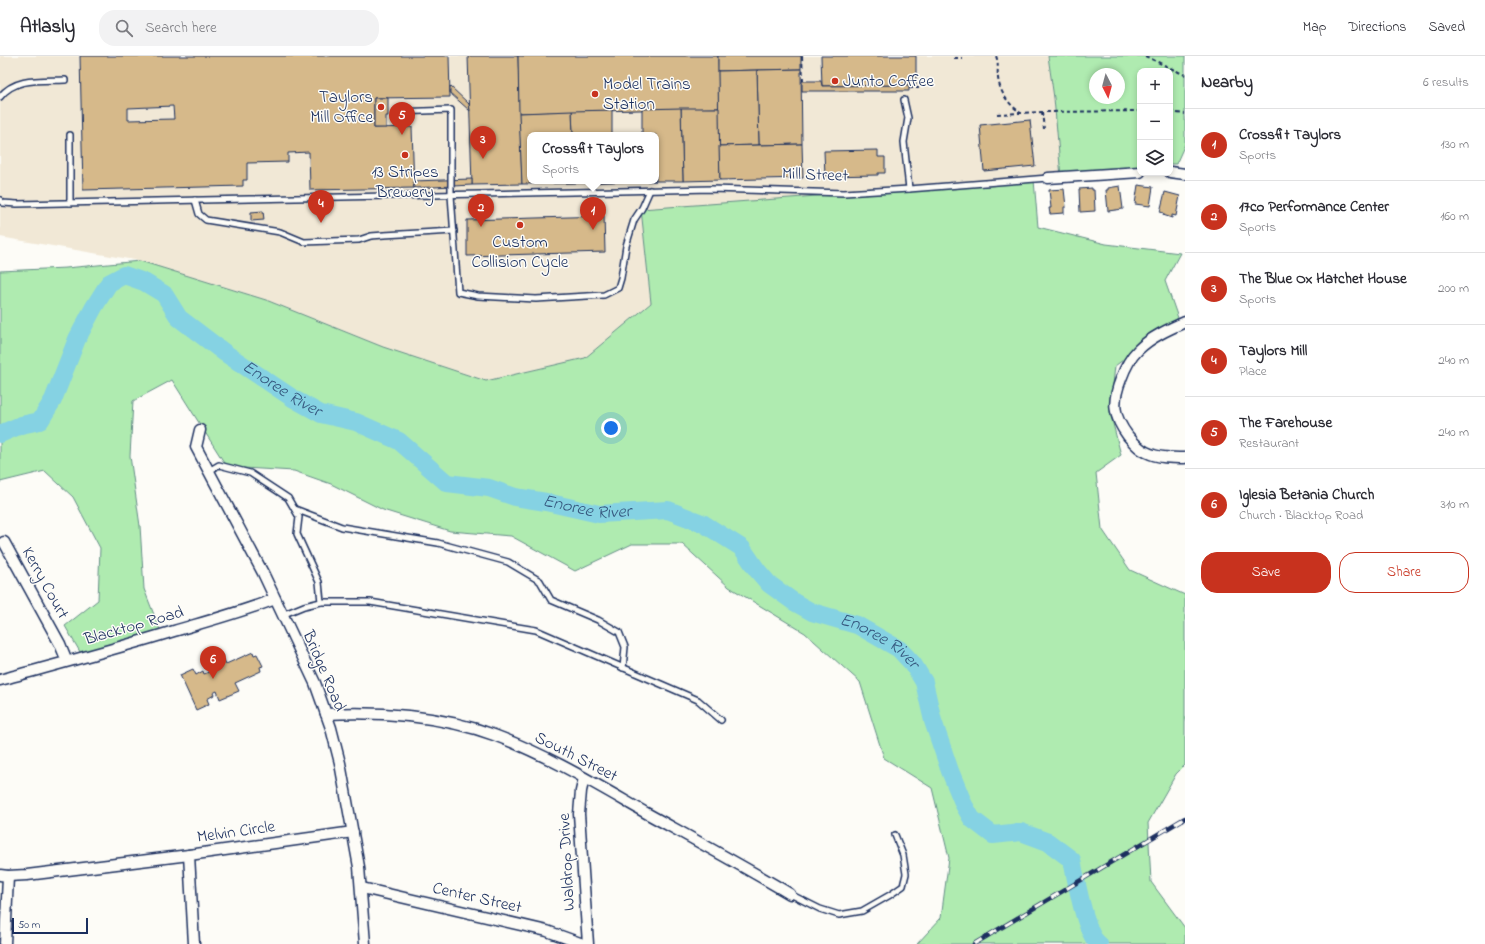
<!DOCTYPE html>
<html lang="en">
<head>
<meta charset="utf-8">
<style>
  body { margin:0; font-family:"Indie Flower",sans-serif; background:#f2f2f3; color:#2b2b33 }
  .controls { position:absolute; right:12px; top:12px; display:grid; overflow:hidden; border-radius:8px; box-shadow:0 2px 6px #0003 }
  .controls button { width:36px; height:36px; display:grid; place-items:center; padding:0; border:0; border-bottom:1px solid #e1e1e2; background:#fff; color:#2b2b33; font:20px sans-serif }
  .compass { position:absolute; left:1089px; top:12px; width:36px; height:36px; border-radius:50%; background:#fff; box-shadow:0 2px 6px #0003; rotate:174deg }
  .scale { position:absolute; left:12px; bottom:10px; width:76px; box-sizing:border-box; padding-left:4px; border:2px solid #1b2f5e; border-top:0; font-size:11px; line-height:14px; white-space:nowrap; color:#1b2f5e; -webkit-text-stroke:3px #fdfcf7; paint-order:stroke }
  .you { position:absolute; left:611px; top:372px; width:14px; height:14px; margin:-10px; border:3px solid #fff; border-radius:50%; background:#1a73e8; box-shadow:0 0 0 6px #1a73e833 }
  .badge { display:grid; place-items:center; width:26px; height:26px; border-radius:50%; background:#c8321e; color:#fff; font-size:13px; font-weight:700 }
  .pin { position:absolute; translate:-50% -33px; filter:drop-shadow(0 1px 2px #0008) }
  .pin::after { content:''; position:absolute; top:21px; width:14px; height:12px; background:inherit; clip-path:polygon(0 0,100% 0,50% 100%) }
  .popup { position:absolute; left:527px; top:76px; width:132px; height:52px; box-sizing:border-box; display:grid; place-content:center; border-radius:8px; background:#fff; filter:drop-shadow(0 1px 3px #0005); font-size:13px; white-space:nowrap; color:#7c7c81 }
  .popup b { font-size:15px; color:#2b2b33 }
  .popup::after { content:''; position:absolute; left:50%; top:100%; margin-left:-8px; border:8px solid transparent; border-top-color:#fff }
  .list { margin:0; padding:0; list-style:none }
  h2 { display:flex; justify-content:space-between; align-items:center; height:52px; margin:0; padding:0 16px; font-size:17px }
  h2 small { font-size:13px; font-weight:400; color:#7c7c81 }
  .list li { display:grid; grid-template-columns:26px 1fr auto; gap:12px; align-items:center; box-sizing:border-box; height:72px; padding:0 16px; border-top:1px solid #e1e1e2 }
  .list b { display:block; font-size:15px; white-space:nowrap }
  .list p { margin:0; font-size:13px; white-space:nowrap; color:#7c7c81 }
  .list em { font-size:13px; font-style:normal; color:#7c7c81 }
  .actions { display:flex; gap:8px; padding:12px 16px }
  .actions a { flex:1; padding:9px 0; border:1px solid #c8321e; border-radius:16px; text-align:center; font-size:14px; color:#c8321e }
  .actions .main { background:#c8321e; color:#fff }
  .icon { flex:none; width:22px; height:22px; fill:none; stroke:currentColor; stroke-width:2; stroke-linecap:round; stroke-linejoin:round }
  .map { position:relative; flex:none; width:1185px; height:888px; overflow:hidden }
  header { display:flex; align-items:center; gap:24px; box-sizing:border-box; height:56px; padding:0 20px; background:#fff; border-bottom:1px solid #e1e1e2 }
  header strong { font-size:19px }
  nav { display:flex; gap:22px; margin-inline-start:auto; font-size:14px }
  .search { width:280px; height:36px; background:#f2f2f3; display:flex; align-items:center; gap:10px; box-sizing:border-box; padding:0 14px; border-radius:16px; color:#7c7c81; font-size:15px }
  main { display:flex }
  aside { flex:1; background:#fff }
  .map>svg:first-child { display:block }
  .built { fill:#f1e8d6; fill-rule:evenodd }
  .green { fill:#afebb0; stroke:#658d87; fill-rule:evenodd }
  .lines { fill:none; stroke-linecap:round; stroke-linejoin:round }
  .river { stroke:#85d2e3; stroke-width:18 }
  .building { fill:#d6b98a; stroke:#1b2f5e; fill-rule:evenodd }
  .lane-casing { stroke:#1b2f5e; stroke-width:8 }
  .street-casing { stroke:#1b2f5e; stroke-width:13 }
  .path { stroke:#1b2f5e; stroke-width:2; stroke-dasharray:4 3; stroke-linecap:butt }
  .lane { stroke:#fdfcf7; stroke-width:5 }
  .street { stroke:#fdfcf7; stroke-width:10 }
  .rail-casing { stroke:#1b2f5e; stroke-width:4.5 }
  .rail { stroke:#fdfcf7; stroke-width:3; stroke-dasharray:9; stroke-linecap:butt }
  .poi-dot { fill:#c8321e; stroke:#fdfcf7; stroke-width:1.5 }
  .labels { text-anchor:middle; dominant-baseline:central; stroke-width:3; stroke-linejoin:round; paint-order:stroke }
  .poi-label { font-size:17px; fill:#1b2f5e; stroke:#fdfcf7; text-anchor:start }
  .street-label { font-size:17px; fill:#1b2f5e; stroke:#fdfcf7 }
  .water-label { font-size:18px; font-style:italic; fill:#36587f; stroke:#fdfcf7 }
</style>
</head>
<body>
<header>
<strong>Atlasly</strong>
<div class="search"><svg class="icon" aria-label="search" viewBox="0 0 24 24"><circle cx="10" cy="10" r="6"/><path d="M15 15l6 6"/></svg>Search here</div>
<nav><a>Map</a><a>Directions</a><a>Saved</a></nav>
</header>
<main>
<div class="map">
<svg width="1185" height="888" viewBox="0 0 1185 888">
  <rect width="100%" height="100%" fill="#fdfcf7"/>
  <filter id="ink" filterUnits="userSpaceOnUse"><feTurbulence type="fractalNoise" baseFrequency=".025" numOctaves="2"/><feDisplacementMap in="SourceGraphic" scale="8" xChannelSelector="R" yChannelSelector="G"/><feConvolveMatrix kernelMatrix="1 2 1 2 8 2 1 2 1" color-interpolation-filters="sRGB"/></filter>
  <g filter="url(#ink)">
    <!-- built -->
    <path class="built" d="M0 0H1048L1054 42 1061 121 641 154 651 247 585 302 486 325 383 291 266 244 140 205 0 181ZM530 79H656V125H530Z"/>
    <!-- green -->
    <g class="green">
      <path d="M1048 0H1185V88L1176 108H1170V15H1140V112L1061 121 1054 42ZM1095 18H1119V42H1095Z"/>
      <path d="M1034 124 1038 171 1106 188 1180 197 1165 225 1178 262 1115 310 1110 356 1121 399 1096 417 1102 473 1130 514 1185 539V709L1176 718 1148 767 1151 826 1185 872V888H917L941 862 949 802 932 732 884 702 860 626 805 577 729 531 682 488H632L575 515 511 480 450 475 383 454 331 428 294 415 227 411 172 324 133 345 130 400 140 470 144 533 160 574 121 586 83 601 65 570 98 544 100 492 73 441 45 415 0 426V215L66 212 140 205 266 244 383 291 486 325 585 302 651 247 641 153Z"/>
    </g>
    <g class="lines">
      <!-- river -->
      <path class="river" id="s1" d="M0 378 21 369 40 365 53 344 77 283 94 251 109 227 124 219 144 226 164 238 179 262 225 297 294 343 321 358 356 366 399 385 447 427 489 432 515 441 546 446 599 458 668 454 704 468 742 492 757 514 769 528 794 546 812 556 857 569 899 593 913 608 924 626 933 665 950 715 964 749 972 763 993 779 1021 776 1048 786 1072 804C1076 822 1085 879 1099 888"/>
    </g>
    <!-- building -->
    <g class="building">
      <path d="M80 0H449L450 41 374 42V72L412 71 414 132 310 134 309 96 288 97V106L247 107V124H243V130L83 134ZM173 50 174 63 128 64V52Z"/>
      <path d="M468 0H518L522 128 472 129Z"/>
      <path d="M518 0H718L719 52 519 57Z"/>
      <path d="M718 0H801V13L718 15Z"/>
      <path d="M821 0H916V29L822 30Z"/>
      <path d="M801 13 802 88 759 89 757 14Z"/>
      <path d="M757 14 759 89 719 90 718 15Z"/>
      <path d="M802 25H821L822 30 909 29V35H802Z"/>
      <path d="M450 30 469 48 470 55 450 37Z"/>
      <path d="M374 42H388V60H386V72H374Z"/>
      <path d="M681 52H719L720 124 683 125Z"/>
      <path d="M681 52 683 125H643H656V79H642V53Z"/>
      <path d="M612 54V79H573L572 55Z"/>
      <path d="M572 55 573 79H530V125H575V127L522 128 519 57Z"/>
      <path d="M1030 64 1035 110 984 115 980 69Z"/>
      <path d="M802 88 803 122 720 124 719 90Z"/>
      <path d="M878 94V101H885V117H878V119L825 120 824 95Z"/>
      <path d="M472 123V129L414 132 413 125Z"/>
      <path d="M575 125H643L575 127Z"/>
      <path d="M1138 129 1153 131 1150 150 1135 148Z"/>
      <path d="M1120 130 1123 153 1108 155 1106 134H1108V132Z"/>
      <path d="M1092 132V134H1094L1095 155 1080 156 1079 133Z"/>
      <path d="M1064 133 1066 151H1064V157L1050 158 1049 152H1051L1049 134Z"/>
      <path d="M1165 136 1180 140 1176 160 1172 159V162L1163 159 1164 157 1160 156Z"/>
      <path d="M263 155 264 164 251 165V156Z"/>
      <path d="M604 160 605 196 467 200V164Z"/>
      <path d="M253 596 254 599 257 598 263 610 260 611 261 615 235 627 239 635 220 643 217 635 213 637 214 639 207 643 209 648 196 654 180 619 193 613 196 619 203 615 204 618 209 616 204 607 222 599 226 608Z"/>
    </g>
    <g class="lines">
      <!-- lane casing -->
      <g class="lane-casing">
        <g id="lane">
          <path d="M0 41C15 21 42 25 65 24"/>
          <path d="M904 44 908 62 904 86 909 133"/>
          <path d="M397 56 451 54V139L458 236 478 240 536 243 604 239 618 232 621 222 626 190 634 164 642 152 650 134"/>
          <path d="M0 144 3 147 17 148 712 133 844 137 909 133 1048 122"/>
          <path d="M195 144 199 158 206 164 280 176 304 186 359 184 371 180 384 179 454 175"/>
          <path d="M70 147V79"/>
          <path d="M209 415 219 409 250 417 288 442 299 461 297 478 319 526 321 546"/>
          <path d="M295 453 342 471 438 487 508 506 540 525 551 544 598 564 619 576 625 591 623 612"/>
          <path d="M282 559 304 550 321 546H370L536 574 698 644 721 664"/>
          <path d="M790 838 820 853 839 859 862 855 890 839 903 830 906 818 903 799 895 779"/>
        </g>
      </g>
      <!-- street casing -->
      <g class="street-casing">
        <g id="street">
          <path d="M1170 116 1185 118"/>
          <path d="M1048 122 1140 116"/>
          <path d="M1185 266C1169 273 1151 281 1138 294 1130 302 1125 312 1121 323 1112 346 1113 360 1128 380 1133 386 1139 393 1146 396 1158 402 1172 402 1185 402"/>
          <path d="M200 374 196 391 263 517 315 627 331 672 340 707 359 811 365 888"/>
          <path d="M4 486 60 588 67 605"/>
          <path d="M0 624C58 608 116 593 174 575 208 565 242 556 275 543"/>
          <path d="M326 658C380 655 443 660 494 679 548 699 597 729 648 758 695 784 743 810 790 838"/>
          <path d="M584 722 581 735 579 758 588 888"/>
          <path d="M0 819 8 820 27 819 189 799"/>
          <path d="M362 832 547 875 583 888"/>
          <path d="M5 888 8 820"/>
          <path d="M194 888 189 799 353 776"/>
        </g>
      </g>
      <!-- path -->
      <g class="path">
        <path d="M802 0 803 25"/>
        <path d="M996 0C999 7 997 15 998 22 1000 37 1009 49 1020 56"/>
        <path d="M1145 0 1185 19"/>
        <path d="M954 2H962"/>
        <path d="M909 32H919"/>
        <path d="M1042 56 1044 73"/>
        <path d="M1170 56 1185 58"/>
        <path d="M997 58 1042 56 1140 55"/>
      </g>
      <!-- lane -->
      <use href="#lane" class="lane"/>
      <!-- street -->
      <use href="#street" class="street"/>
      <!-- rail casing -->
      <g class="rail-casing">
        <path id="rail" d="M974 888 1185 762"/>
      </g>
      <!-- rail -->
      <use href="#rail" class="rail"/>
    </g>
  </g>
  <!-- markers -->
  <g class="poi-dot">
    <circle cx="835" cy="25" r="4"/>
    <circle cx="595" cy="38" r="4"/>
    <circle cx="381" cy="51" r="4"/>
    <circle cx="405" cy="99" r="4"/>
    <circle cx="520" cy="169" r="4"/>
  </g>
  <g class="labels">
    <!-- poi labels -->
    <g class="poi-label">
      <text x="843" y="25">Junto Coffee</text>
      <text x="603" y="28">Model Trains<tspan x="603" dy="20">Station</tspan></text>
      <text x="373" y="41" text-anchor="end">Taylors<tspan x="373" dy="20">Mill Office</tspan></text>
      <text x="405" y="116" text-anchor="middle">13 Stripes<tspan x="405" dy="20">Brewery</tspan></text>
      <text x="520" y="186" text-anchor="middle">Custom<tspan x="520" dy="20">Collision Cycle</tspan></text>
    </g>
    <!-- street labels -->
    <g class="street-label">
      <text transform="translate(815 119) rotate(2)">Mill Street</text>
      <text transform="translate(45 527) rotate(61)">Kerry Court</text>
      <text transform="translate(134 570) rotate(-16)">Blacktop Road</text>
      <text transform="translate(324 615) rotate(67)">Bridge Road</text>
      <text transform="translate(576 701) rotate(27)">South Street</text>
      <text transform="translate(236 776) rotate(-8)">Melvin Circle</text>
      <text transform="translate(567 806) rotate(-93)">Waldrop Drive</text>
      <text transform="translate(477 842) rotate(13)">Center Street</text>
    </g>
    <!-- water labels -->
    <g class="water-label">
      <text stroke="none"><textPath href="#s1" startOffset="412">Enoree River</textPath></text>
      <text stroke="none"><textPath href="#s1" startOffset="748">Enoree River</textPath></text>
      <text stroke="none"><textPath href="#s1" startOffset="1084">Enoree River</textPath></text>
    </g>
  </g>
</svg>
<div class="controls">
<button>+</button>
<button>−</button>
<button><svg class="icon" aria-label="layers" viewBox="0 0 24 24"><path d="M12 4l9 5-9 5-9-5zM3 14l9 5 9-5"/></svg></button>
</div>
<svg class="compass" viewBox="-18 -18 36 36"><path d="M0-13l5 13h-10z" fill="#e53935"/><path d="M0 13l5-13h-10z" fill="#7c7c81"/></svg>
<div class="scale">50 m</div>
<div class="you"></div>
<div class="pin badge" style="left:593px;top:174px">1</div>
<div class="popup"><b>Crossfit Taylors</b>Sports</div>
<div class="pin badge" style="left:481px;top:171px">2</div>
<div class="pin badge" style="left:483px;top:103px">3</div>
<div class="pin badge" style="left:321px;top:167px">4</div>
<div class="pin badge" style="left:402px;top:79px">5</div>
<div class="pin badge" style="left:213px;top:623px">6</div>
</div>
<aside>
<h2>Nearby<small>6 results</small></h2>
<ul class="list">
<li><span class="badge">1</span><div><b>Crossfit Taylors</b><p>Sports</p></div><em>130 m</em></li>
<li><span class="badge">2</span><div><b>17co Performance Center</b><p>Sports</p></div><em>160 m</em></li>
<li><span class="badge">3</span><div><b>The Blue Ox Hatchet House</b><p>Sports</p></div><em>200 m</em></li>
<li><span class="badge">4</span><div><b>Taylors Mill</b><p>Place</p></div><em>240 m</em></li>
<li><span class="badge">5</span><div><b>The Farehouse</b><p>Restaurant</p></div><em>240 m</em></li>
<li><span class="badge">6</span><div><b>Iglesia Betania Church</b><p>Church · Blacktop Road</p></div><em>310 m</em></li>
</ul>
<div class="actions"><a class="main">Save</a><a>Share</a></div>
</aside>
</main>
</body>
</html>
